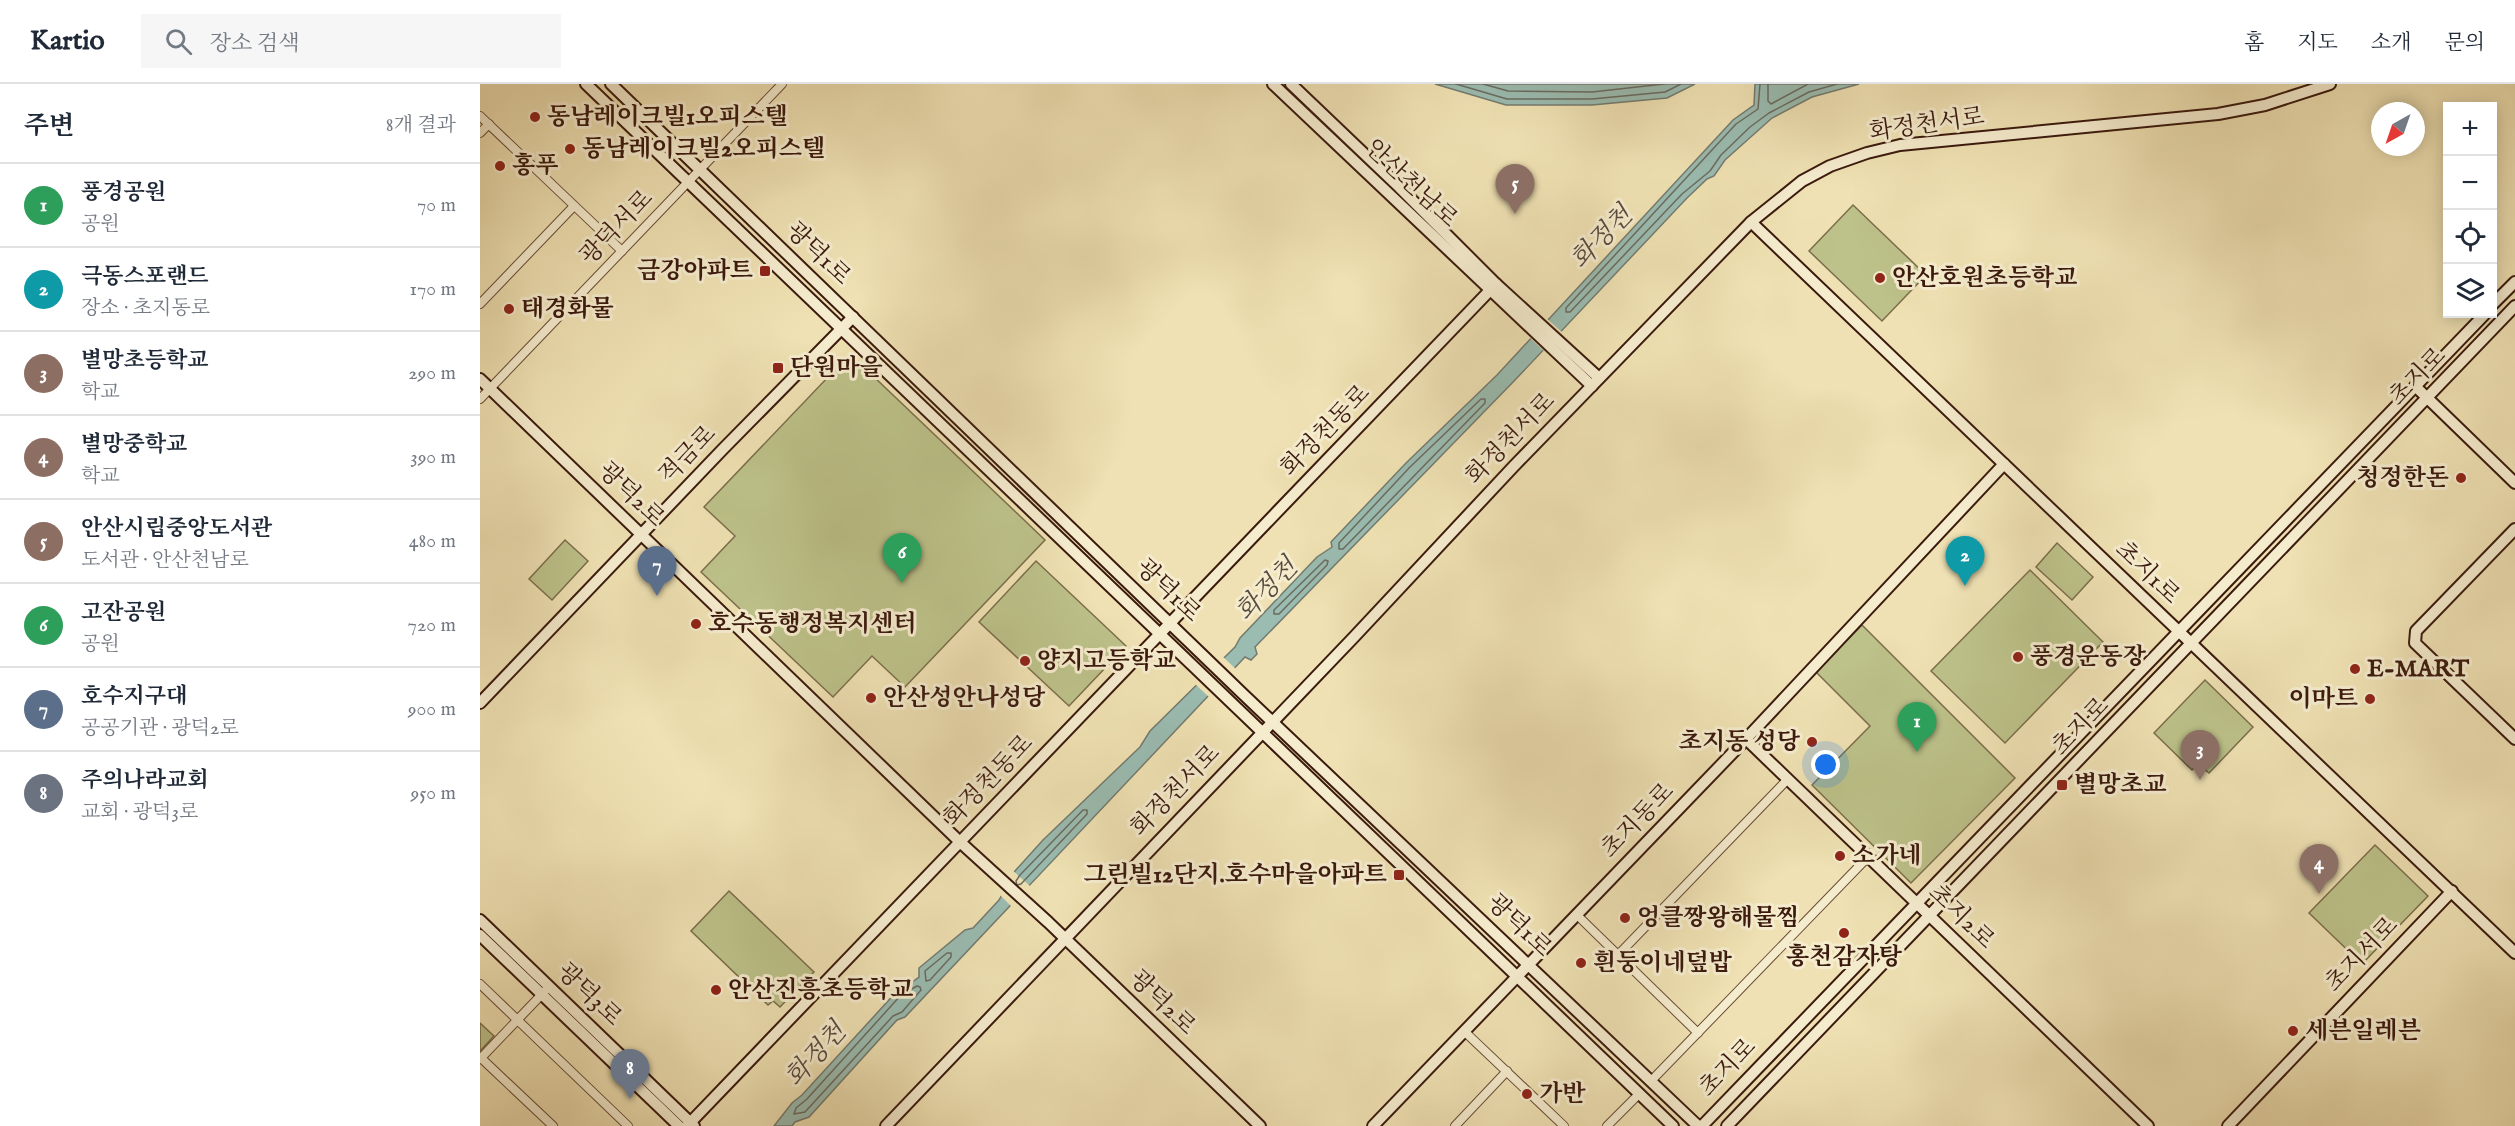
<!DOCTYPE html>
<html lang="ko">
<head>
<meta charset="utf-8">
<style>
  body { margin:0; font-family:"IM FELL English","Noto Serif KR",serif; background:#f6f6f7; color:#1f2937 }
  .controls { position:absolute; right:18px; top:18px; display:grid; overflow:hidden; border-radius:0px; box-shadow:0 3px 15px #0003 }
  .controls button { width:54px; height:54px; display:grid; place-items:center; padding:0; border:0; border-bottom:2px solid #e0e1e3; background:#fff; color:#1f2937; font:30px sans-serif }
  .compass { position:absolute; left:1891px; top:18px; width:54px; height:54px; border-radius:50%; background:#fff; box-shadow:0 3px 15px #0003; rotate:220deg }
  .you { position:absolute; left:1346px; top:681px; width:21px; height:21px; margin:-15px; border:4px solid #fff; border-radius:50%; background:#1a73e8; box-shadow:0 0 0 9px #1a73e833 }
  .badge { display:grid; place-items:center; width:39px; height:39px; border-radius:50%; background:#1a73e8; color:#fff; font-size:20px; font-weight:700 }
  .pin { position:absolute; translate:-50% -50px; filter:drop-shadow(0 2px 3px #0008) }
  .pin::after { content:''; position:absolute; top:32px; width:21px; height:18px; background:inherit; clip-path:polygon(0 0,100% 0,50% 100%) }
  .list { margin:0; padding:0; list-style:none }
  h2 { display:flex; justify-content:space-between; align-items:center; height:78px; margin:0; padding:0 24px; font-size:26px }
  h2 small { font-size:20px; font-weight:400; color:#747a83 }
  .list li { display:grid; grid-template-columns:39px 1fr auto; gap:18px; align-items:center; box-sizing:border-box; height:84px; padding:0 24px; border-top:2px solid #e0e1e3 }
  .list b { display:block; font-size:22px; white-space:nowrap }
  .list p { margin:0; font-size:20px; white-space:nowrap; color:#747a83 }
  .list em { font-size:20px; font-style:normal; color:#747a83 }
  .icon { flex:none; width:33px; height:33px; fill:none; stroke:currentColor; stroke-width:2; stroke-linecap:round; stroke-linejoin:round }
  .map { position:relative; flex:none; width:2035px; height:1042px; overflow:hidden }
  header { display:flex; align-items:center; gap:36px; box-sizing:border-box; height:84px; padding:0 30px; background:#fff; border-bottom:2px solid #e0e1e3 }
  header strong { font-size:28px }
  nav { display:flex; gap:33px; margin-inline-start:auto; font-size:21px }
  .search { width:420px; height:54px; background:#f6f6f7; display:flex; align-items:center; gap:15px; box-sizing:border-box; padding:0 21px; border-radius:0px; color:#747a83; font-size:22px }
  main { display:flex }
  aside { flex:1; background:#fff }
  .map>svg:first-child { display:block }
  .green { fill:#bdc28a; stroke:#7c6e4c; stroke-width:1.5 }
  .water { fill:#9abcb1; stroke:#747b70; stroke-width:1.5 }
  .pier { fill:#efe1b3 }
  .lines { fill:none; stroke-linecap:round; stroke-linejoin:round }
  .shore { stroke:#6a6b60; stroke-width:1.5 }
  .street-casing { stroke:#684c37; stroke-width:10 }
  .secondary-casing { stroke:#3b1a0e; stroke-width:14 }
  .street { stroke:#f5ecce; stroke-width:8 }
  .secondary { stroke:#f5ecce; stroke-width:10 }
  .poi-dot { fill:#8f2418; stroke:#f5ecce; stroke-width:2 }
  .labels { text-anchor:middle; dominant-baseline:central; stroke-width:6; stroke-linejoin:round; paint-order:stroke }
  .poi-label { font-size:24px; font-weight:bold; fill:#3b1a0e; stroke:#f5ecce; text-anchor:start }
  .street-label { font-size:24px; fill:#3b1a0e; stroke:#f5ecce }
  .water-label { font-size:26px; font-style:italic; fill:#584b3f; stroke:#f5ecce }
</style>
</head>
<body>
<header>
<strong>Kartio</strong>
<div class="search"><svg class="icon" aria-label="search" viewBox="0 0 24 24"><circle cx="10" cy="10" r="6"/><path d="M15 15l6 6"/></svg>장소 검색</div>
<nav><a>홈</a><a>지도</a><a>소개</a><a>문의</a></nav>
</header>
<main>
<aside>
<h2>주변<small>8개 결과</small></h2>
<ul class="list">
<li><span class="badge" style="background:#2e9e5b">1</span><div><b>풍경공원</b><p>공원</p></div><em>70 m</em></li>
<li><span class="badge" style="background:#0f9aa8">2</span><div><b>극동스포랜드</b><p>장소 · 초지동로</p></div><em>170 m</em></li>
<li><span class="badge" style="background:#8d6e63">3</span><div><b>별망초등학교</b><p>학교</p></div><em>290 m</em></li>
<li><span class="badge" style="background:#8d6e63">4</span><div><b>별망중학교</b><p>학교</p></div><em>390 m</em></li>
<li><span class="badge" style="background:#8d6e63">5</span><div><b>안산시립중앙도서관</b><p>도서관 · 안산천남로</p></div><em>480 m</em></li>
<li><span class="badge" style="background:#2e9e5b">6</span><div><b>고잔공원</b><p>공원</p></div><em>720 m</em></li>
<li><span class="badge" style="background:#5c6f8a">7</span><div><b>호수지구대</b><p>공공기관 · 광덕2로</p></div><em>900 m</em></li>
<li><span class="badge" style="background:#6b7280">8</span><div><b>주의나라교회</b><p>교회 · 광덕3로</p></div><em>950 m</em></li>
</ul>
</aside>
<div class="map">
<svg width="2035" height="1042" viewBox="0 0 2035 1042">
  <rect width="100%" height="100%" fill="#efe1b3"/>
  <filter id="stains"><feTurbulence type="fractalNoise" baseFrequency=".00333" numOctaves="4"/><feColorMatrix values="0 0 0 0 .2 0 0 0 0 .09 0 0 0 0 .02 0 0 0 .5 -.17"/></filter>
  <radialGradient id="worn" r=".72"><stop offset=".6" stop-color="#630" stop-opacity="0"/><stop offset="1" stop-color="#630" stop-opacity=".3"/></radialGradient>
  <!-- green -->
  <g class="green">
    <path d="M1373 121 1446 191 1402 237 1329 167Z"/>
    <path d="M370 270 565 456 425 603 392 572 353 613 221 488 255 452 224 423Z"/>
    <path d="M85 456 108 477 72 516 49 495Z"/>
    <path d="M1577 459 1613 493 1592 516 1556 483Z"/>
    <path d="M556 477 646 562 589 622 499 538Z"/>
    <path d="M1550 486 1623 558 1525 659 1451 587Z"/>
    <path d="M1382 541 1535 694 1431 799 1332 701 1390 642 1336 588Z"/>
    <path d="M1725 596 1773 643 1729 689 1718 680 1712 686 1674 649Z"/>
    <path d="M1895 761 1948 812 1882 880 1829 829Z"/>
    <path d="M249 807 334 888 300 923 293 917 288 921 211 847Z"/>
    <path d="M0 939 14 952 0 967Z"/>
  </g>
  <!-- water -->
  <g class="water">
    <path d="M955 0H1215L1187 14 1112 21H1026Z"/>
    <path d="M1275 0H1379L1332 13 1292 34 1245 76 1234 92 1227 95 1207 114 1035 296 775 563 777 570 771 576 765 573 425 933 417 936 329 1033 315 1038 312 1042H294L312 1019 322 1011 419 905 424 904 439 893V884L485 846 493 844 519 816 535 787 563 756 660 663 670 647 755 563 760 554 837 473 852 463 851 458 926 379 1017 291 1253 36 1274 21Z"/>
  </g>
  <!-- pier -->
  <g class="pier">
    <path d="M1065 233 1083 249 1065 268 1048 252Z"/>
    <path d="M742 572 757 586 730 614 714 599Z"/>
    <path d="M532 786 551 803 532 823 519 810Z"/>
  </g>
  <g class="lines">
    <!-- shore -->
    <g class="shore">
      <path d="M976 0 1027 15H1112L1185 8 1201 0"/>
      <path d="M1003 0 1028 7 1112 8 1184 0"/>
      <path d="M1280 0 1278 25 1256 40 1086 224V228H1090L1202 110 1230 87 1241 71 1270 43 1289 29 1329 8 1357 0"/>
      <path d="M1288 0V17L1291 20 1328 0"/>
      <path d="M1001 315H1005V319L863 465H859V459L930 383Z"/>
      <path d="M845 476 848 477 847 481 799 530H794V526Z"/>
      <path d="M603 726H607V730L541 800 537 801 536 797 540 791Z"/>
      <path d="M467 869H471V873L450 896 446 897 445 887Z"/>
      <path d="M437 902 440 903 441 906 422 928 413 932 325 1028 314 1030 316 1024 327 1015 421 911Z"/>
    </g>
    <!-- street casing -->
    <g class="street-casing">
      <g id="street">
        <path d="M0 32 142 167"/>
        <path d="M0 49 9 40"/>
        <path d="M0 220 94 122"/>
        <path d="M0 315 302 0"/>
        <path d="M1097 831 1218 949"/>
        <path d="M1138 871 1308 695"/>
        <path d="M0 900 148 1042"/>
        <path d="M984 947 1084 1042"/>
        <path d="M1 974 73 1042"/>
        <path d="M0 975 65 907"/>
        <path d="M1171 997 1388 773"/>
        <path d="M975 1042 1027 987"/>
        <path d="M1127 1042 1159 1010"/>
      </g>
    </g>
    <!-- secondary casing -->
    <g class="secondary-casing">
      <g id="secondary">
        <path d="M106 0 1193 1042"/>
        <path d="M131 0 764 611 1218 1042"/>
        <path d="M793 0 1112 302"/>
        <path d="M811 0 919 103 1016 200 1119 294"/>
        <path d="M1271 138 2035 869"/>
        <path d="M2012 221 2035 198"/>
        <path d="M0 295 480 758 568 838 780 1042"/>
        <path d="M1935 302 2035 399"/>
        <path d="M2035 445 1936 547 1935 559 2035 655"/>
        <path d="M0 619 243 365 373 233"/>
        <path d="M1266 655 1668 1042"/>
        <path d="M0 836 214 1042"/>
        <path d="M0 851 199 1042"/>
        <path d="M207 1042 1016 200"/>
        <path d="M406 1042 874 553 1034 382 1271 138 1322 97 1350 82 1387 69 1420 61 1738 30 1785 21 1850 0"/>
        <path d="M893 1042 1266 655 1524 380"/>
        <path d="M1222 1042 2005 230"/>
        <path d="M1247 1042 2035 222"/>
        <path d="M1748 1042 1972 807"/>
      </g>
    </g>
    <!-- street -->
    <use href="#street" class="street"/>
    <!-- secondary -->
    <use href="#secondary" class="secondary"/>
  </g>
  <!-- markers -->
  <g class="poi-dot">
    <circle cx="55" cy="33" r="6"/>
    <circle cx="90" cy="65" r="6"/>
    <circle cx="20" cy="82" r="6"/>
    <rect x="279" y="181" width="12" height="12" rx="3"/>
    <circle cx="1400" cy="194" r="6"/>
    <circle cx="29" cy="225" r="6"/>
    <rect x="292" y="278" width="12" height="12" rx="3"/>
    <circle cx="1981" cy="394" r="6"/>
    <circle cx="216" cy="540" r="6"/>
    <circle cx="1538" cy="573" r="6"/>
    <circle cx="545" cy="577" r="6"/>
    <circle cx="1875" cy="585" r="6"/>
    <circle cx="391" cy="614" r="6"/>
    <circle cx="1890" cy="615" r="6"/>
    <circle cx="1332" cy="658" r="6"/>
    <rect x="1576" y="695" width="12" height="12" rx="3"/>
    <circle cx="1360" cy="772" r="6"/>
    <rect x="913" y="785" width="12" height="12" rx="3"/>
    <circle cx="1145" cy="834" r="6"/>
    <circle cx="1364" cy="849" r="6"/>
    <circle cx="1101" cy="879" r="6"/>
    <circle cx="236" cy="906" r="6"/>
    <circle cx="1813" cy="947" r="6"/>
    <circle cx="1047" cy="1010" r="6"/>
  </g>
  <g class="labels">
    <!-- poi labels -->
    <g class="poi-label">
      <text x="67" y="33">동남레이크빌1오피스텔</text>
      <text x="102" y="65">동남레이크빌2오피스텔</text>
      <text x="32" y="82">홍푸</text>
      <text x="273" y="187" text-anchor="end">금강아파트</text>
      <text x="1412" y="194">안산호원초등학교</text>
      <text x="41" y="225">태경화물</text>
      <text x="310" y="284">단원마을</text>
      <text x="1969" y="394" text-anchor="end">청정한돈</text>
      <text x="228" y="540">호수동행정복지센터</text>
      <text x="1550" y="573">풍경운동장</text>
      <text x="557" y="577">양지고등학교</text>
      <text x="1887" y="585">E-MART</text>
      <text x="403" y="614">안산성안나성당</text>
      <text x="1878" y="615" text-anchor="end">이마트</text>
      <text x="1320" y="658" text-anchor="end">초지동 성당</text>
      <text x="1594" y="701">별망초교</text>
      <text x="1372" y="772">소가네</text>
      <text x="907" y="791" text-anchor="end">그린빌12단지.호수마을아파트</text>
      <text x="1157" y="834">엉클짱왕해물찜</text>
      <text x="1364" y="873" text-anchor="middle">홍천감자탕</text>
      <text x="1113" y="879">흰둥이네덮밥</text>
      <text x="248" y="906">안산진흥초등학교</text>
      <text x="1825" y="947">세븐일레븐</text>
      <text x="1059" y="1010">가반</text>
    </g>
    <!-- street labels -->
    <g class="street-label">
      <text transform="translate(1447 41) rotate(-8)">화정천서로</text>
      <text transform="translate(931 100) rotate(43)">안산천남로</text>
      <text transform="translate(137 144) rotate(-46)">광덕서로</text>
      <text transform="translate(338 170) rotate(44)">광덕1로</text>
      <text transform="translate(1938 293) rotate(-46)">초지로</text>
      <text transform="translate(846 347) rotate(-46)">화정천동로</text>
      <text transform="translate(1031 355) rotate(-46)">화정천서로</text>
      <text transform="translate(208 371) rotate(-46)">적금로</text>
      <text transform="translate(151 411) rotate(44)">광덕2로</text>
      <text transform="translate(1667 489) rotate(44)">초지1로</text>
      <text transform="translate(688 507) rotate(44)">광덕1로</text>
      <text transform="translate(1601 643) rotate(-46)">초지로</text>
      <text transform="translate(509 697) rotate(-46)">화정천동로</text>
      <text transform="translate(696 707) rotate(-46)">화정천서로</text>
      <text transform="translate(1158 737) rotate(-46)">초지동로</text>
      <text transform="translate(1481 833) rotate(44)">초지2로</text>
      <text transform="translate(1039 842) rotate(44)">광덕1로</text>
      <text transform="translate(1882 871) rotate(-46)">초지서로</text>
      <text transform="translate(109 911) rotate(44)">광덕3로</text>
      <text transform="translate(682 919) rotate(44)">광덕2로</text>
      <text transform="translate(1248 984) rotate(-46)">초지로</text>
    </g>
    <!-- water labels -->
    <g class="water-label">
      <text transform="translate(1122 154) rotate(-46)">화정천</text>
      <text transform="translate(787 506) rotate(-46)">화정천</text>
      <text transform="translate(336 971) rotate(-48)">화정천</text>
    </g>
  </g>
  <rect width="100%" height="100%" filter="url(#stains)"/>
  <rect width="100%" height="100%" fill="url(#worn)"/>
</svg>
<div class="controls">
<button>+</button>
<button>−</button>
<button><svg class="icon" aria-label="locate" viewBox="0 0 24 24"><circle cx="12" cy="12" r="6"/><path d="M12 2v4M12 18v4M2 12h4M18 12h4"/></svg></button>
<button><svg class="icon" aria-label="layers" viewBox="0 0 24 24"><path d="M12 4l9 5-9 5-9-5zM3 14l9 5 9-5"/></svg></button>
</div>
<svg class="compass" viewBox="-18 -18 36 36"><path d="M0-13l5 13h-10z" fill="#e53935"/><path d="M0 13l5-13h-10z" fill="#747a83"/></svg>
<div class="you"></div>
<div class="pin badge" style="left:1437px;top:668px;background:#2e9e5b">1</div>
<div class="pin badge" style="left:1485px;top:502px;background:#0f9aa8">2</div>
<div class="pin badge" style="left:1720px;top:696px;background:#8d6e63">3</div>
<div class="pin badge" style="left:1839px;top:810px;background:#8d6e63">4</div>
<div class="pin badge" style="left:1035px;top:130px;background:#8d6e63">5</div>
<div class="pin badge" style="left:422px;top:499px;background:#2e9e5b">6</div>
<div class="pin badge" style="left:177px;top:512px;background:#5c6f8a">7</div>
<div class="pin badge" style="left:150px;top:1015px;background:#6b7280">8</div>
</div>
</main>
</body>
</html>
